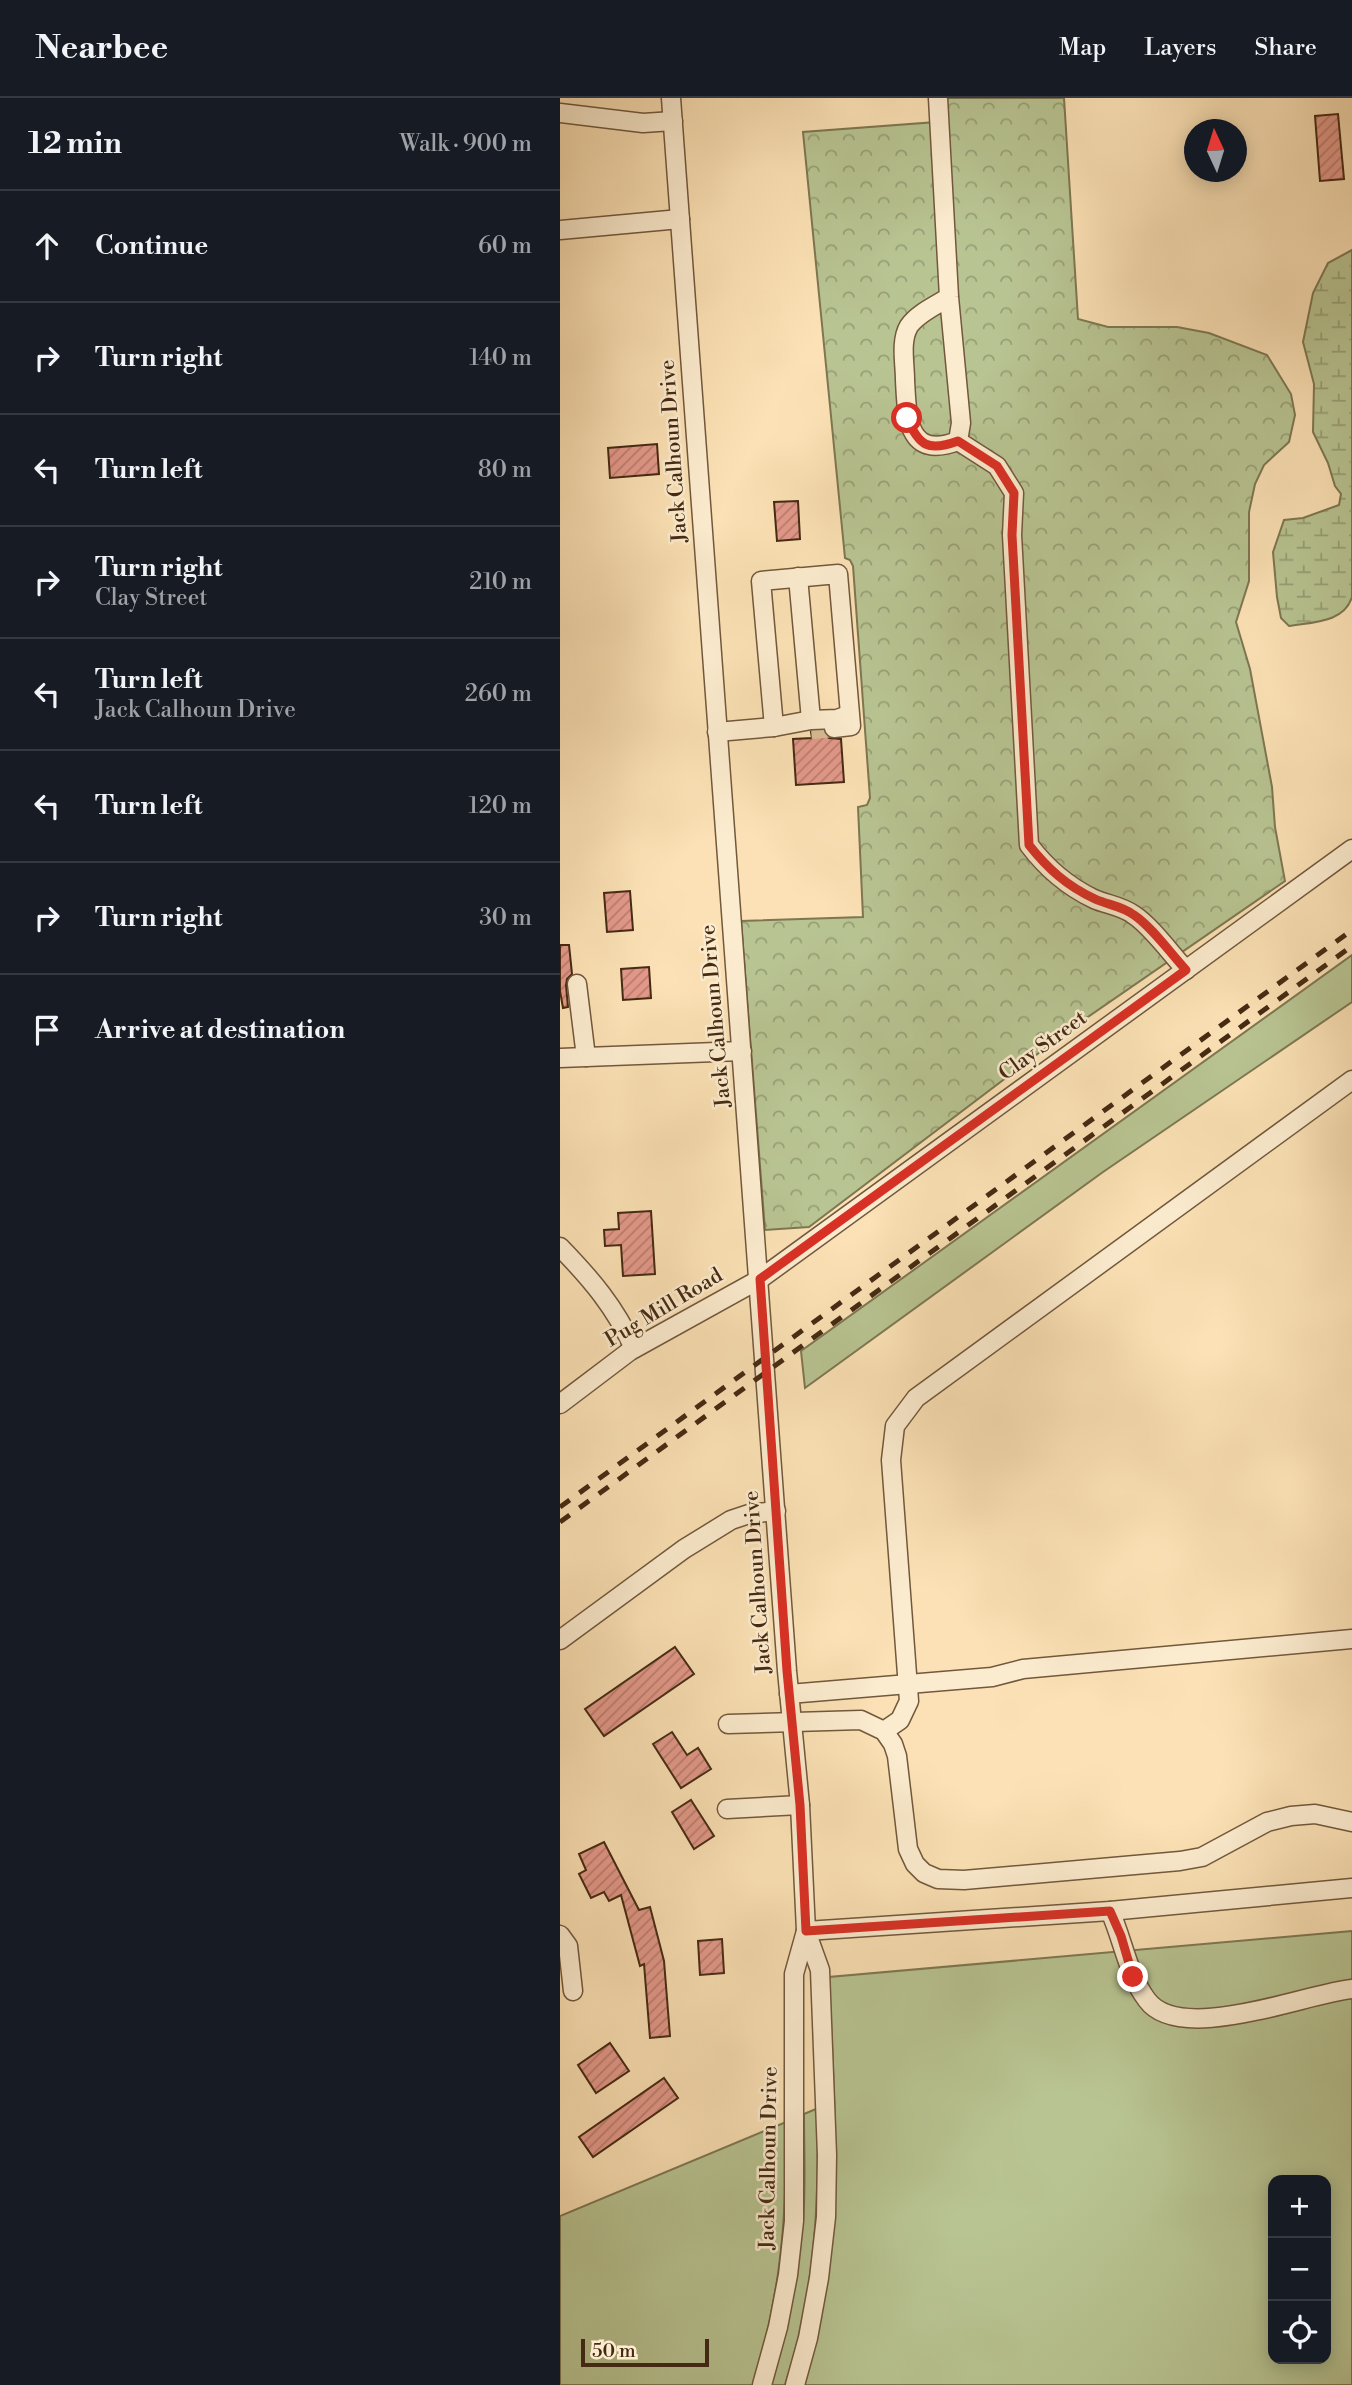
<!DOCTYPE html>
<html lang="en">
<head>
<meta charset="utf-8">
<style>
  body { margin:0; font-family:"Libre Bodoni",serif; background:#242831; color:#f1f3f6 }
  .controls { position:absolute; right:21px; bottom:21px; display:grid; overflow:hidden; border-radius:14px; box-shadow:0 4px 18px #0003 }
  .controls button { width:63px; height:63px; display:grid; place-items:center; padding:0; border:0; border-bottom:2px solid #363941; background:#171b24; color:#f1f3f6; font:35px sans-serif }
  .compass { position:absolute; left:624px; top:21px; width:63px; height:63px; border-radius:50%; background:#171b24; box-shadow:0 4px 18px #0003; rotate:356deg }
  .scale { position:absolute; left:21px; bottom:18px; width:128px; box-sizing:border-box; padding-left:7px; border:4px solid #452a13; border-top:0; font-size:19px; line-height:24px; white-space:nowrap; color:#452a13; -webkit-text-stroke:5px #fceccf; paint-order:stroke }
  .stop { position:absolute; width:21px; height:21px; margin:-16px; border:5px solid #d93025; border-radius:50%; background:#fff }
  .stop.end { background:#d93025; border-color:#fff; box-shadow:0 2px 7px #0008 }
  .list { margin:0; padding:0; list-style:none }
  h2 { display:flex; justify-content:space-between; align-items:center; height:91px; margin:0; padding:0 28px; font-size:30px }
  h2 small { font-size:23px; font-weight:400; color:#9ea1a6 }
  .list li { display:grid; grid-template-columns:46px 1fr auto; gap:21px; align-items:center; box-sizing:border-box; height:112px; padding:0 28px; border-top:2px solid #363941 }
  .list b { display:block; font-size:26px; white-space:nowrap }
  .list p { margin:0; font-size:23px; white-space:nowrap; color:#9ea1a6 }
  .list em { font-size:23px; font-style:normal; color:#9ea1a6 }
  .icon { flex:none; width:38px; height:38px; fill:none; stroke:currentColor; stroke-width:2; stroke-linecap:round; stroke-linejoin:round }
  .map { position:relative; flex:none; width:792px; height:2287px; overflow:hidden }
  header { display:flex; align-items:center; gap:42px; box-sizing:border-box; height:98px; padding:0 35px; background:#171b24; border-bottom:2px solid #363941 }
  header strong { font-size:33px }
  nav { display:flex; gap:38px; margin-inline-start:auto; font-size:24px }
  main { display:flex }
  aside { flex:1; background:#171b24 }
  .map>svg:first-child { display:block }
  .grass { fill:#b8c492; stroke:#7e7752; stroke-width:2; fill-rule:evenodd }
  .forest { fill:url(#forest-crowns); stroke:#7e7752; stroke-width:2 }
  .wetland { fill:url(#wetland-marsh); stroke:#7e7752; stroke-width:2 }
  .building { fill:url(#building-hatch); stroke:#452a13; stroke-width:2 }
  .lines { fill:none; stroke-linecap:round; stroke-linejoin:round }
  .minor-tunnel { stroke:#d7bc95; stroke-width:18; stroke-dasharray:18 9; stroke-linecap:butt }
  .minor-casing { stroke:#72583c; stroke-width:21 }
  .minor { stroke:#fceccf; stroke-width:18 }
  .rail { stroke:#452a13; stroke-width:5; stroke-dasharray:12 12; stroke-linecap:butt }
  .route { stroke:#d93025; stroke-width:9 }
  .labels { text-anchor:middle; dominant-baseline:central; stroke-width:5; stroke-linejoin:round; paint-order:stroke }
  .street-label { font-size:21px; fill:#452a13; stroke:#fceccf }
</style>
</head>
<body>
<header>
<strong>Nearbee</strong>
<nav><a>Map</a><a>Layers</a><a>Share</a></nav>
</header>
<main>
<aside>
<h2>12 min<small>Walk · 900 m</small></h2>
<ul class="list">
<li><svg class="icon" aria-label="ahead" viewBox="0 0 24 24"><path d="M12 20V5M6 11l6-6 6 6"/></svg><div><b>Continue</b></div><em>60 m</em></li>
<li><svg class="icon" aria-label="right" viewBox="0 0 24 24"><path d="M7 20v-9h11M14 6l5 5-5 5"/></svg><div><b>Turn right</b></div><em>140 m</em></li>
<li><svg class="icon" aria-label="left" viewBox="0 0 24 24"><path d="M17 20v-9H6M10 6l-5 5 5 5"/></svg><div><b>Turn left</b></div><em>80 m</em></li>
<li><svg class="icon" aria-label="right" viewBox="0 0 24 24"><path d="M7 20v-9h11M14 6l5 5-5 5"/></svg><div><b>Turn right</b><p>Clay Street</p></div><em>210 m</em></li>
<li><svg class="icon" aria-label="left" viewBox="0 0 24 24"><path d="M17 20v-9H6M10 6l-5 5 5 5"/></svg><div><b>Turn left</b><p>Jack Calhoun Drive</p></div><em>260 m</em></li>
<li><svg class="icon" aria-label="left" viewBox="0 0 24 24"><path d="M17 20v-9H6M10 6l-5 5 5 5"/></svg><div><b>Turn left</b></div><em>120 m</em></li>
<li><svg class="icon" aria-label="right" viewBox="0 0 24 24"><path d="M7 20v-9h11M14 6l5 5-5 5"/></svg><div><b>Turn right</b></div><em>30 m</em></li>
<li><svg class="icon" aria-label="arrive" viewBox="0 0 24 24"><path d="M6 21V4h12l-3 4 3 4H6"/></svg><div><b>Arrive at destination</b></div></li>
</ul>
</aside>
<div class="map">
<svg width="792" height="2287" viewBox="0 0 792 2287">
  <defs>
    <pattern id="forest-crowns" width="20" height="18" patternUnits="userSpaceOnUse" patternTransform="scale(1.75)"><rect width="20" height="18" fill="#b8c492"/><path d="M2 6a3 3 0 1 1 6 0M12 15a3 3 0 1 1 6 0" fill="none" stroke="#979f76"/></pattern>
    <pattern id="wetland-marsh" width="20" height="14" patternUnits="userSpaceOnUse" patternTransform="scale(1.75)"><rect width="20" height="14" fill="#b8c492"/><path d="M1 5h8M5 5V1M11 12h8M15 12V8" fill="none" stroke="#979f76"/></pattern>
    <pattern id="building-hatch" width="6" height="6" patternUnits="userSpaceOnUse" patternTransform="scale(1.75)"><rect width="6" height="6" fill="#e4998a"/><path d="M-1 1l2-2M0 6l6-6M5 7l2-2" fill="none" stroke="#bb7d70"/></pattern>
  </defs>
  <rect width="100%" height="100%" fill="#fbe1b5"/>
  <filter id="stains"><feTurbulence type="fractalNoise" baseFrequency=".00286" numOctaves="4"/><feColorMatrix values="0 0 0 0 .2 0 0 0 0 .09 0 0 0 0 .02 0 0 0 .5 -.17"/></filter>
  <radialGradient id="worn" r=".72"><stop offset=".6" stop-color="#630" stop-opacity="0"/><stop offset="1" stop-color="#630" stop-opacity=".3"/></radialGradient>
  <!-- grass -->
  <g class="grass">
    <path d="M792 857V904L543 1074 245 1290 241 1253Z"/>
    <path d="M792 1833V2287H244C286 2150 275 2020 269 1879ZM713 2082H766V2261H713Z"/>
    <path d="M257 2007C260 2102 255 2196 225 2287H211C227 2234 238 2179 243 2124 246 2088 244 2052 244 2016L256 2011Z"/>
    <path d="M226 2024C227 2119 221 2196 193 2287H0V2118Z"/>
  </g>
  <!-- forest -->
  <path class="forest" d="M375 0H504L518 221 548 229H617L649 235 707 257 731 296 735 317 729 344 704 367 695 386 689 414V483L676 524 690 571 712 689 715 729 725 783 509 932 249 1129 205 1132 181 823 303 819 298 709 307 707 310 700 293 468 290 462 285 460 243 34 376 24Z"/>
  <!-- wetland -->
  <path class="wetland" d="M792 152V499C784 525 752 524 729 528L721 520 717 499 713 454 724 422 743 420 779 407 781 396 775 388 768 365 753 334 754 286 743 244 753 195 768 165Z"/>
  <!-- building -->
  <g class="building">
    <path d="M778 16 784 81 760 83 755 18Z"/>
    <path d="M97 346 99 376 50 380 48 350Z"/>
    <path d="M238 403 240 441 217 443 214 404Z"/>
    <path d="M263 633 269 640 281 641 284 684 236 687 233 641 252 640 251 634Z"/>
    <path d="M70 793 73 832 47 834 44 795Z"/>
    <path d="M0 847H9L12 876 7 881 6 887 8 909 3 910 0 893Z"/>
    <path d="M89 869 91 900 63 902 61 871Z"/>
    <path d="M91 1113 95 1176 63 1178 61 1147 45 1148 44 1132 59 1131 58 1115Z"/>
    <path d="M115 1549 134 1576 44 1638 25 1611Z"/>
    <path d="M112 1634 127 1657 138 1650 151 1671 121 1690 93 1646Z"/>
    <path d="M131 1702 154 1738 134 1751 112 1714Z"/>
    <path d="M44 1744 79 1812 90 1809 104 1863 110 1938 90 1940 84 1866 80 1868 61 1797 49 1803 44 1794 31 1800 19 1776 26 1772 19 1756Z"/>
    <path d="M162 1841 164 1875 140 1877 138 1843Z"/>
    <path d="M50 1945 69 1973 36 1995 18 1967Z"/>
    <path d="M104 1980 118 2000 33 2059 19 2039Z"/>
  </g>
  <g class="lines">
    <!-- minor-tunnel -->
    <path class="minor-tunnel" d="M251 632 274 630"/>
    <!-- minor casing -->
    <g class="minor-casing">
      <g id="minor">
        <path d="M111 0 227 1573 240 1707 246 1833 260 1872 267 2057 266 2119 259 2180 248 2240 235 2287"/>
        <path d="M378 0 389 199 401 325 398 343C347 362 347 320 345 282 345 265 340 243 349 228 358 215 377 207 389 199"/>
        <path d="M0 15 83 25 113 23"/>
        <path d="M0 132 120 121"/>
        <path d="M398 343 437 368 454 395 452 437 469 747C487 771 507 788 534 801 548 807 562 808 574 817 592 829 611 856 626 872"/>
        <path d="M238 479 251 622"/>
        <path d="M214 629 201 483 278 476 291 628 274 630"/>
        <path d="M157 634 214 629 251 622 277 621 288 617"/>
        <path d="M17 886 26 959"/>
        <path d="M0 960 182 953"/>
        <path d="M0 1149C32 1182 54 1208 74 1250"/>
        <path d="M0 1306 70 1253 200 1181 792 751"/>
        <path d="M0 1542 124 1451 171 1422 189 1416 216 1413"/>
        <path d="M229 1596 432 1579 463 1571 792 1541"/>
        <path d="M168 1626 301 1622 324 1633 333 1646 337 1658 348 1751 355 1766 364 1775 378 1781 404 1782 620 1763 642 1759 707 1724 731 1718 755 1716 792 1724"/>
        <path d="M324 1633 340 1622 349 1603 331 1362 335 1328 356 1300 792 982"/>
        <path d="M167 1711 240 1707"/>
        <path d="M550 1813C563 1842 568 1877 587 1902 620 1947 744 1896 792 1891"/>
        <path d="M246 1833 550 1813 792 1790"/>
        <path d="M0 1837 8 1848 13 1893"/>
        <path d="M202 2287 218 2229 228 2177 234 2123V1876L246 1833"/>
      </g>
    </g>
    <!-- minor -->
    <use href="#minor" class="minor"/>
    <!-- rail -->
    <g class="rail">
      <path d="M0 1409 792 832"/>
      <path d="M0 1424 792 848"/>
    </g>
  </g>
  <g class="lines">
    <!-- route -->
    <path class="route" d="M347 320C359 348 368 354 398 343L437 368 454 395 452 437 469 747C488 771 507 788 535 801 548 807 562 808 574 817 592 829 611 856 626 872L200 1181 227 1573 240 1707 246 1833 550 1813 561 1838 573 1879"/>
  </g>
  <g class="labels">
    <!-- street labels -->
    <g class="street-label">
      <text transform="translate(114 353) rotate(-94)">Jack Calhoun Drive</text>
      <text transform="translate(156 918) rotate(-95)">Jack Calhoun Drive</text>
      <text transform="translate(483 948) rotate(-36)">Clay Street</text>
      <text transform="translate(104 1210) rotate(-31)">Pug Mill Road</text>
      <text transform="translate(198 1484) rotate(-94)">Jack Calhoun Drive</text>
      <text transform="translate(209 2060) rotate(-89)">Jack Calhoun Drive</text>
    </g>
  </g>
  <rect width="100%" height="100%" filter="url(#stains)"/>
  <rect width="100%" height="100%" fill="url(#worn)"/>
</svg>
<div class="controls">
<button>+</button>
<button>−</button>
<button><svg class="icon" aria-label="locate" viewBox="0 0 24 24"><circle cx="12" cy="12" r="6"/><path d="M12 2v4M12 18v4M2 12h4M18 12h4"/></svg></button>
</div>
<svg class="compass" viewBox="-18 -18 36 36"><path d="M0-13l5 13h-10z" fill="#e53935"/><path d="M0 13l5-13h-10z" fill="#9ea1a6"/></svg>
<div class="scale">50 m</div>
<div class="stop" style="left:347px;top:320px"></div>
<div class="stop end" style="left:573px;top:1879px"></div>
</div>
</main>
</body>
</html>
